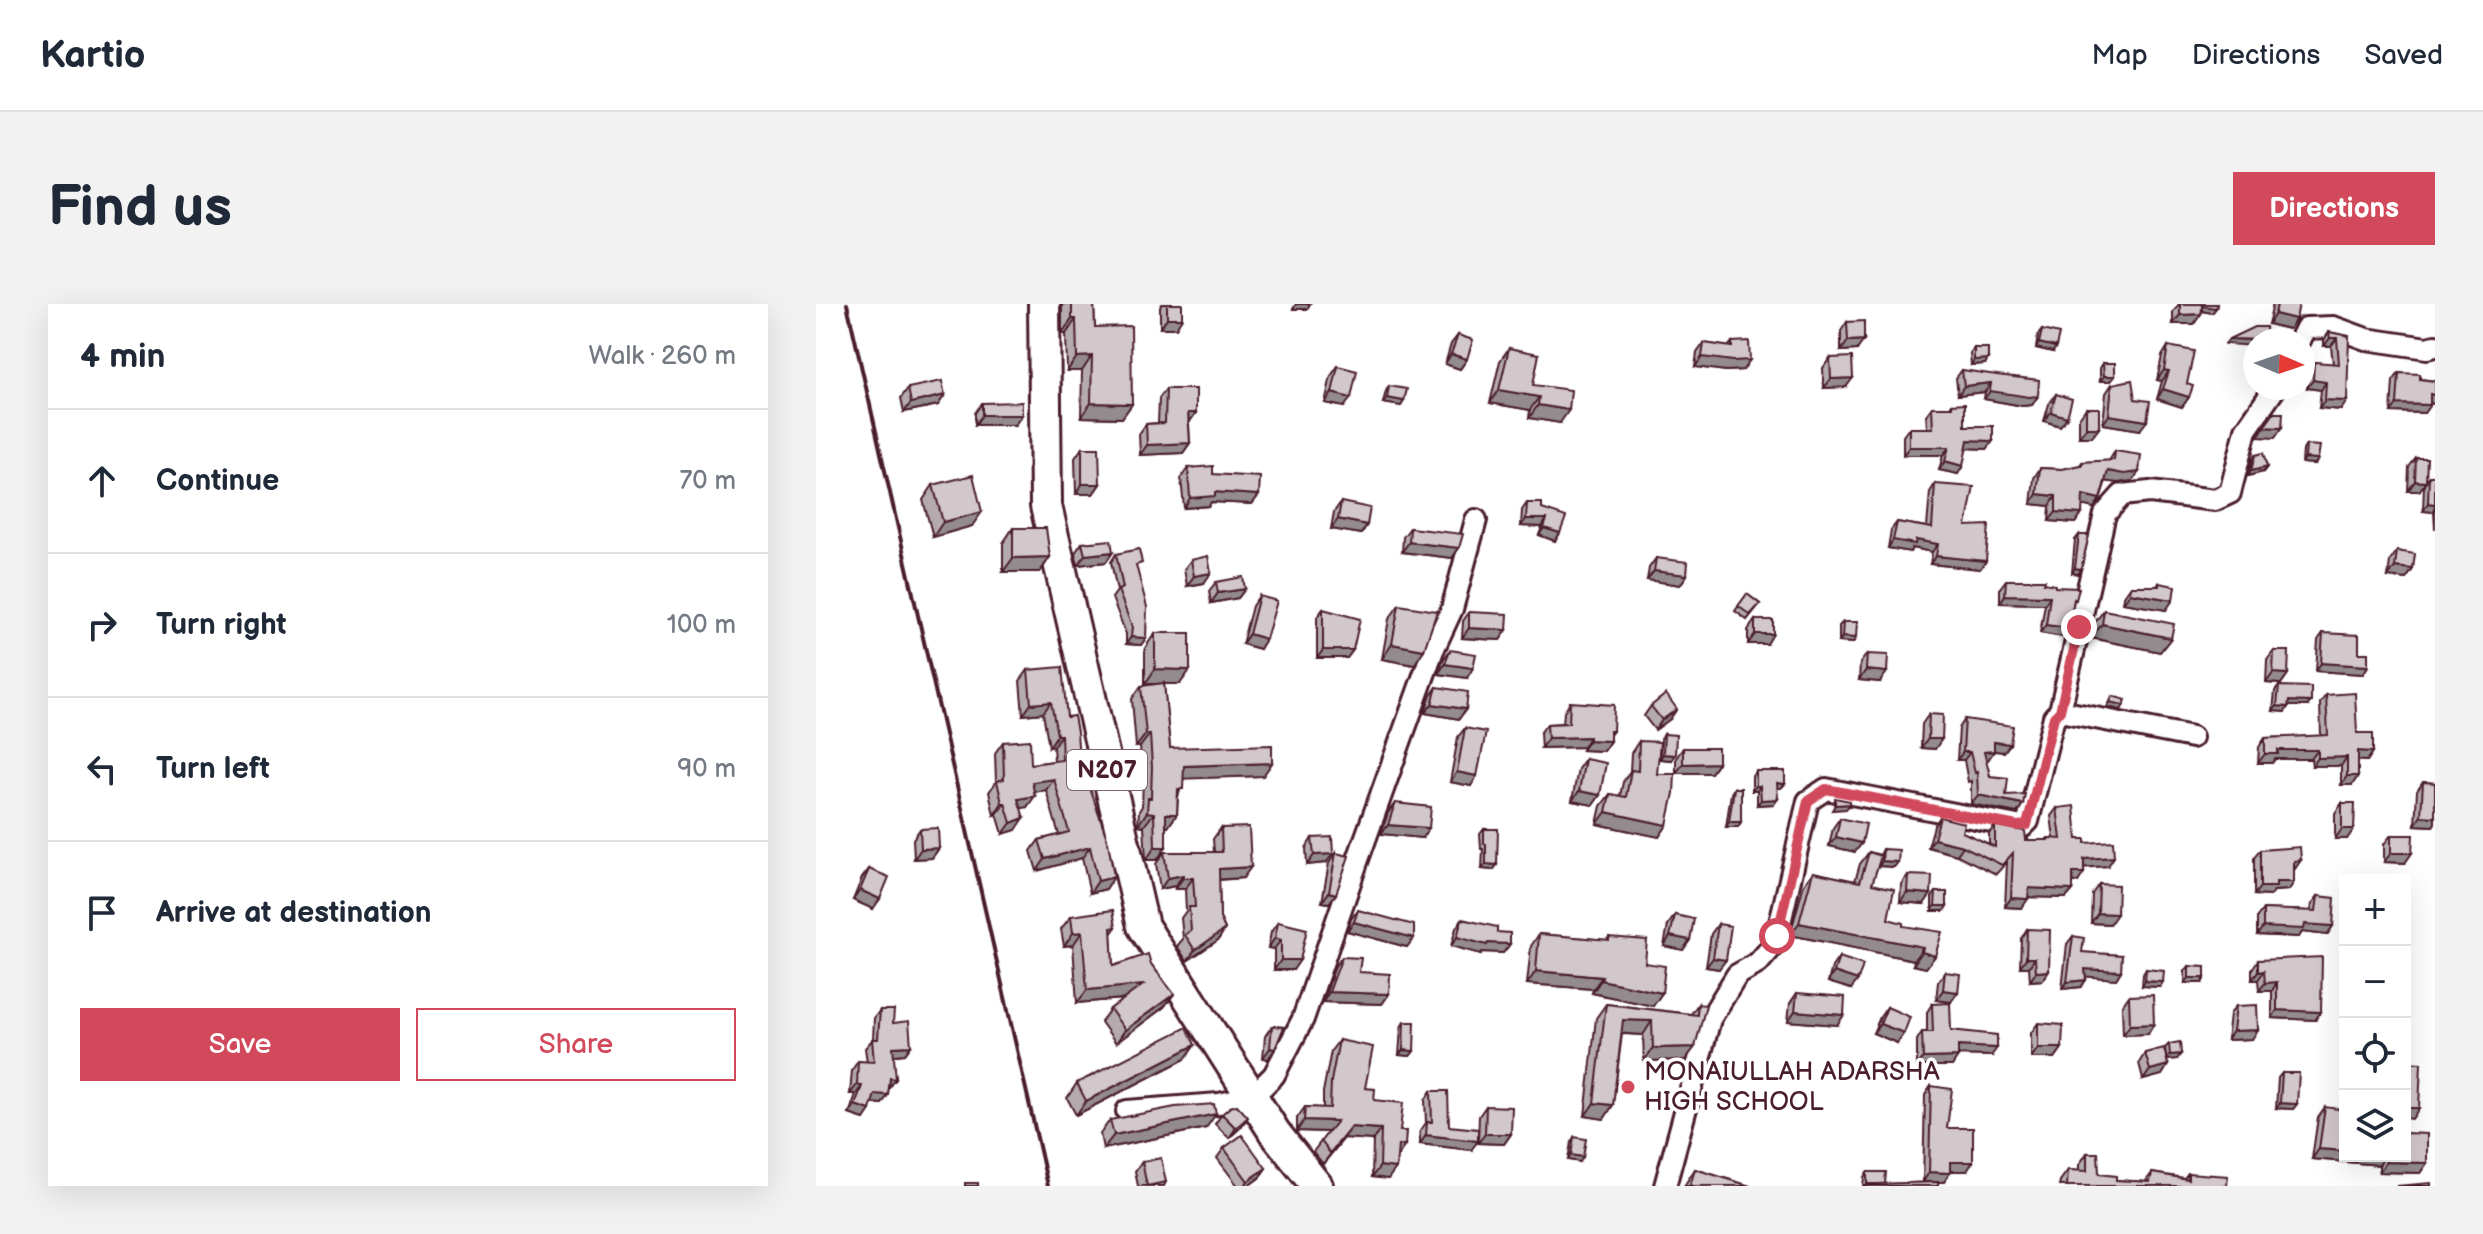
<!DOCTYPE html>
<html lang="en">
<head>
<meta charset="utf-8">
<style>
  body { margin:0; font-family:"Balsamiq Sans",sans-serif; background:#f2f2f3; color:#1f2937 }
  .controls { position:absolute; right:24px; bottom:24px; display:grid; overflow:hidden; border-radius:0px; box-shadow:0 8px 32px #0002 }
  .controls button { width:72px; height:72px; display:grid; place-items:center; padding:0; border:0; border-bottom:2px solid #e0e1e3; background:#fff; color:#1f2937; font:40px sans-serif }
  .compass { position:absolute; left:1427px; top:24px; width:72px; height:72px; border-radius:50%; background:#fff; box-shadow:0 8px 32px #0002; rotate:92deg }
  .stop { position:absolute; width:24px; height:24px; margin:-18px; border:6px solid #d1495b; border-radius:50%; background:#fff }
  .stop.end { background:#d1495b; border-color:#fff; box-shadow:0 2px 8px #0008 }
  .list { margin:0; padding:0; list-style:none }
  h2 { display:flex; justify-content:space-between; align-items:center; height:104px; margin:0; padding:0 32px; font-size:34px }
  h2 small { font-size:26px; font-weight:400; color:#747a83 }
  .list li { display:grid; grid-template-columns:52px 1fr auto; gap:24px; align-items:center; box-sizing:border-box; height:144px; padding:0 32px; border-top:2px solid #e0e1e3 }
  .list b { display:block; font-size:30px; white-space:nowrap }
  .list em { font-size:26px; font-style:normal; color:#747a83 }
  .actions { display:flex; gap:16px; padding:24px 32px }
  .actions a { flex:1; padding:18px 0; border:2px solid #d1495b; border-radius:0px; text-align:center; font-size:28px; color:#d1495b }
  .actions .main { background:#d1495b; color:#fff }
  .icon { flex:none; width:44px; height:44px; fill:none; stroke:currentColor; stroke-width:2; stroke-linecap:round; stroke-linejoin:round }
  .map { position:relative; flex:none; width:1619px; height:882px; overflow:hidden; border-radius:0px }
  header { display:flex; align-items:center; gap:48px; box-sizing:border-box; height:112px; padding:0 40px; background:#fff; border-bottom:2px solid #e0e1e3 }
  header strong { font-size:38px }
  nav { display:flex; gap:44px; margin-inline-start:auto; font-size:28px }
  .intro { display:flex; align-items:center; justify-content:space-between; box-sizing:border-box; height:192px; padding:0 48px }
  h1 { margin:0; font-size:56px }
  .button { padding:20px 36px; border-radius:0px; background:#d1495b; color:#fff; font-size:28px; font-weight:700 }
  main { display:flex; gap:48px; padding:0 48px }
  aside { flex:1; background:#fff; border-radius:0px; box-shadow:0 8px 32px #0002 }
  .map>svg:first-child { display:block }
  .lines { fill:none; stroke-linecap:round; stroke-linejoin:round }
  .minor-casing { stroke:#4a1f2b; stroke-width:26 }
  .highway-casing { stroke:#4a1f2b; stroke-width:36 }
  .minor { stroke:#fff; stroke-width:20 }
  .highway { stroke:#fff; stroke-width:30 }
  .rail { stroke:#4a1f2b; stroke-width:4 }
  .wall { fill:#b5abaf; stroke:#4a1f2b; stroke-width:2 }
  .shaded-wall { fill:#938b8e; stroke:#4a1f2b; stroke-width:2 }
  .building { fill:#d2c7cb; stroke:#4a1f2b; stroke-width:2 }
  .route { stroke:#d1495b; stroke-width:10 }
  .poi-dot { fill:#d1495b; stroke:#fff; stroke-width:3 }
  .labels { text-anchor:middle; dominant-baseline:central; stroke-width:7; stroke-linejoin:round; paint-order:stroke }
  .shield { fill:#fff; stroke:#80626b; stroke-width:2 }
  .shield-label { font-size:24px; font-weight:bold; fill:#4a1f2b }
  .poi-label { font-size:26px; fill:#4a1f2b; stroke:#fff; text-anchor:start }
</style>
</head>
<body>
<header>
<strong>Kartio</strong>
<nav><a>Map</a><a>Directions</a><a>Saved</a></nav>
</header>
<div class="intro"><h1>Find us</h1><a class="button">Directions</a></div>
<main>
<aside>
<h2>4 min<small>Walk · 260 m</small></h2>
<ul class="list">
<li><svg class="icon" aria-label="ahead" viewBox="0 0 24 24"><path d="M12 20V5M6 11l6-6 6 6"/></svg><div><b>Continue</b></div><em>70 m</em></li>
<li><svg class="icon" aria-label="right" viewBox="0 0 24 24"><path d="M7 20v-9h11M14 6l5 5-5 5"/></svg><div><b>Turn right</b></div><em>100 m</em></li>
<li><svg class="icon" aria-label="left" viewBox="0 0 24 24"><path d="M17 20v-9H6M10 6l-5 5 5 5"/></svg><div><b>Turn left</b></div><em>90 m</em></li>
<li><svg class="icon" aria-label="arrive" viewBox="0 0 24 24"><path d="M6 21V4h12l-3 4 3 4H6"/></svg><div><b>Arrive at destination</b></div></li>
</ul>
<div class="actions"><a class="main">Save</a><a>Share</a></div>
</aside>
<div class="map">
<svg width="1619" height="882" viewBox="0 0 1619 882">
  <rect width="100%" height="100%" fill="#fff"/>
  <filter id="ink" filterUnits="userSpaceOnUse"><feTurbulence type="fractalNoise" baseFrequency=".0125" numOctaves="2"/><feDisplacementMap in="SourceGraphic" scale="16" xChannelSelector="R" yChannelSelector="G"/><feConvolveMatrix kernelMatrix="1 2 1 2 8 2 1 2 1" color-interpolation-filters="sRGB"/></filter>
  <g filter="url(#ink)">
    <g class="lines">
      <!-- minor casing -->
      <g class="minor-casing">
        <g id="minor">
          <path d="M1484 36 1490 24 1517 23 1550 35 1611 44 1619 42"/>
          <path d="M1244 407 1289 210 1306 191 1334 188 1399 196 1414 189 1430 126 1459 84"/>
          <path d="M311 807 403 800 436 793 458 771 487 715 541 558 617 346 636 305 660 216"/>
          <path d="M849 882 894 715 921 671 942 659 955 644 961 632 992 497 1010 485 1206 523 1212 517 1238 413 1244 407 1376 433"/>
        </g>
      </g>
      <!-- highway casing -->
      <g class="highway-casing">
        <path id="highway" d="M228 0 230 202 327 622 459 829 501 882"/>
      </g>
      <!-- minor -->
      <use href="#minor" class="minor"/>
      <!-- highway -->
      <use href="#highway" class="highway"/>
      <!-- rail -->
      <path class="rail" d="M31 0 232 882"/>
    </g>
    <!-- wall -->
    <g class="wall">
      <path d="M246 0H278L279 23 316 100 306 114 265 113 266 67H251L250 30H246Z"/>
      <path d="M346 0H366L360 24H344V3Z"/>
      <path d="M1363 0H1401L1400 4 1396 9 1385 7 1378 20H1357V8Z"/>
      <path d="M1457 0H1483L1473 25 1452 20Z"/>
      <path d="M1031 18 1041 46 1025 47V27Z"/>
      <path d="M1226 26 1237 48 1220 44 1222 31Z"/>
      <path d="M1513 28 1533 32 1525 106 1503 104 1505 86 1491 84 1493 66 1498 58 1517 60 1515 42H1508V36Z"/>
      <path d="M642 31 651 55 644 65 629 60 635 40Z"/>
      <path d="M916 38 927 66 910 67 879 63 881 49 888 39 912 43Z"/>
      <path d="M1352 42 1371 80 1373 93 1366 103 1341 95 1346 77 1341 76 1346 52Z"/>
      <path d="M693 44 717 81 744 119 713 114 714 106 674 99 684 57Z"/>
      <path d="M1158 44 1169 60 1155 61 1154 49Z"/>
      <path d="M1014 54 1030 83 1008 84 1007 64Z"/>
      <path d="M1287 59 1299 72 1295 77H1284V64Z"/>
      <path d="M522 62 528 103 509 99 515 72Z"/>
      <path d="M1146 66 1222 92 1216 101 1207 102 1168 95 1169 88 1142 91 1140 74Z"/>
      <path d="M1583 69 1604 75 1619 77V100L1614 99 1608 109 1575 108 1577 77Z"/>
      <path d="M1296 80 1324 126 1287 120 1290 89Z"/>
      <path d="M573 82 588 97 585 102 567 99 570 87Z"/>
      <path d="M92 84 129 91 122 101 88 108 85 94Z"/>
      <path d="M350 85 373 119 374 139 367 149 324 151 323 130 330 120 342 119 343 94Z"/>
      <path d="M1240 90 1251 113 1244 122 1228 117 1233 100Z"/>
      <path d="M166 99 199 121H159V109Z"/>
      <path d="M1136 100 1149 122 1177 137 1171 145 1151 144 1142 170 1123 166 1127 151H1087V132L1093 124H1111L1110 111 1116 103H1134Z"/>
      <path d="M1270 104 1283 124 1276 133H1263V114Z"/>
      <path d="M1490 141 1499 160 1486 159 1487 146Z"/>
      <path d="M266 144 284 180 277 190H260L259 154Z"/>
      <path d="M1299 147 1316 177 1302 179 1290 177 1284 195 1278 204 1266 201V210L1259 219 1233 217 1234 202 1215 200 1218 174 1224 164 1246 165 1264 161 1266 158 1293 157Z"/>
      <path d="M1439 151 1451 163 1447 168 1432 172 1436 156Z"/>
      <path d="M1600 154 1610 177 1613 172H1619V225L1618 208 1607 207 1608 180 1603 187H1592L1593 163Z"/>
      <path d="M372 164 397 170 443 191 436 200 395 198 393 202 368 204 365 174Z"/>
      <path d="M1119 180 1150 222 1170 257 1164 265 1114 260 1116 248 1096 244 1094 248 1072 244 1075 226 1081 218 1111 223 1114 188Z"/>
      <path d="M117 181 156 222 117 233 107 196Z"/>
      <path d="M525 198 551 221 545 230 515 225 518 208Z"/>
      <path d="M711 199 726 205 744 229 739 237 723 231 726 223 705 222 706 206Z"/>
      <path d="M197 224 234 253 224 268H187V239Z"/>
      <path d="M594 224 643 244 636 254 586 248 587 233Z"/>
      <path d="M1263 231 1262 270 1256 269 1259 236Z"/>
      <path d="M266 239 297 248 290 258 262 261 259 249Z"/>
      <path d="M1581 247 1597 265 1590 275 1572 273 1574 257Z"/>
      <path d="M300 250 321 266 330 334 325 341 310 340V330L296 294 301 287 295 258Z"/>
      <path d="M840 254 871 271 864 281 831 276 833 264Z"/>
      <path d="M375 256 388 279 371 282 368 265Z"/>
      <path d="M1190 276 1228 279 1239 283 1257 300 1247 333 1224 329 1229 300 1184 299V284Z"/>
      <path d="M400 278 429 285 422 294 395 299 393 287Z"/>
      <path d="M1343 279 1350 306 1307 299 1308 292 1315 282H1341Z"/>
      <path d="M931 290 944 300 931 316 919 307Z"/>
      <path d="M443 292 444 345 426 340 436 302Z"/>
      <path d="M583 301 598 361 566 355 573 315Z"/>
      <path d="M507 305 537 346 531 354H501V313Z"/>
      <path d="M1288 306 1355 334 1344 348 1275 334 1278 320Z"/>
      <path d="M653 308 691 326 684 336 646 334 647 317Z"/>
      <path d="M939 316 951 340H932V326Z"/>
      <path d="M1027 318 1037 339 1023 338V322Z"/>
      <path d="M339 329 364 380H348L354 444 447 472 368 474 362 493 361 510 352 523H350L341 556H330L328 522 322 521 323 507 326 502 327 476 324 443H320L316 395 325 382 342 380H329V344Z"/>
      <path d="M1507 329 1543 349 1552 362 1547 370 1500 367 1502 336Z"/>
      <path d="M634 346 651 374 622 370 627 356Z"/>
      <path d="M1458 347 1472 370 1465 380 1450 379 1451 356Z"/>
      <path d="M1051 350 1064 378 1043 376 1044 359Z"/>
      <path d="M212 366 251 413 265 483 290 585 274 589 266 554 221 567 215 547 223 536 243 531 230 486 218 488 211 503 205 504 200 526 187 530 181 510 178 511 173 488 180 478 179 449 187 438 215 460 238 457 237 442 233 443 227 409 207 411 204 377Z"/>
      <path d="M1463 382 1491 402H1472L1469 408 1457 407 1459 387Z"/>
      <path d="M621 383 650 405 643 415 609 409 614 393Z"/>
      <path d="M1510 391 1557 448 1551 457 1542 456V472L1536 481H1525V462H1496L1495 455H1459L1456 459H1442L1443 443 1449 434 1505 432 1504 399Z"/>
      <path d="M754 398 797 427 794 431V437L787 447 766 446 767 443 725 444 724 429 731 420 747 419 748 408Z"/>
      <path d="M835 402 854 415 839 426 828 412Z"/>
      <path d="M1113 410 1119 445 1105 444 1106 420Z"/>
      <path d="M1149 415 1194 440 1188 448 1178 447 1172 456H1170L1174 472 1190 491 1207 500 1201 509 1155 500V477L1152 478 1148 456H1141L1143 424Z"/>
      <path d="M649 424 655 482 634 478 642 433Z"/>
      <path d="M848 430 855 456 844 455 845 435Z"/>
      <path d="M823 437 841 470 851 521 843 533 781 520 785 502 794 490 804 492 807 478 814 467 815 449Z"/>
      <path d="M867 444 902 459 895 469H860V454Z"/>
      <path d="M769 455 784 491 777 501 756 497 762 465Z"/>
      <path d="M940 467 969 480 965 484H961L958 500 941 501V487H936V472Z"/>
      <path d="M1607 478 1619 479V519L1617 522 1599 521 1601 487Z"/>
      <path d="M918 484 925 518 922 523H910L915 489Z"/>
      <path d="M579 499 606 534 565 530 572 509Z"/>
      <path d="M1526 499 1531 535H1519V509Z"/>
      <path d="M1241 504 1261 535 1269 539 1292 562 1268 563 1262 578H1257V586L1250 594 1212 593 1206 604 1189 603 1191 558 1180 570 1141 551 1112 543 1118 522 1124 513 1146 528 1173 540V530L1179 521 1210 536H1230L1232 534H1238L1235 512Z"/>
      <path d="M1024 514 1046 539 1039 548 1013 542 1017 524Z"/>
      <path d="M405 524 427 574 403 576 404 614 409 625 402 636 371 657 361 642 367 635 365 614 370 607 369 585H359V582L344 585 340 560 348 548H398L397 535Z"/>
      <path d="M104 525 123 544 116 554 98 555 97 535Z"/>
      <path d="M668 525 681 561 677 566 666 565 667 545H665L664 530Z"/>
      <path d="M1575 531 1589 559 1568 558V540Z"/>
      <path d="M496 534 510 559 491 561 490 544Z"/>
      <path d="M1067 545 1082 558 1078 563 1063 562V558L1056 580 1072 615 1087 622 1119 652 1110 664 1097 661 1098 656 974 631 988 580 997 568 1039 577 1044 560 1053 548 1064 551Z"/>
      <path d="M1444 546 1485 556 1478 565 1473 586 1458 587 1454 592 1438 591V554Z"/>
      <path d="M520 549V590L513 599 506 598 513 559Z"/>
      <path d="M53 565 57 605 37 596 46 574Z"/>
      <path d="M1092 571 1108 600 1084 598 1085 580Z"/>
      <path d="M1283 580 1294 620 1275 619 1276 590Z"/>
      <path d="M1120 588 1128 607H1116V593Z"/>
      <path d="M1502 592 1517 622 1511 631 1486 628 1483 633 1441 631V613L1447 605 1495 607 1496 600Z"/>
      <path d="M542 606 591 643 531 627 535 615Z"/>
      <path d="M859 611 874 636 867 646 848 642 852 621Z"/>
      <path d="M255 612 300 623 295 630 297 662 335 660 358 690 348 703 300 739 285 718 294 705 308 695 261 699 257 641 248 642 245 625Z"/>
      <path d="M646 615 681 628 694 640 687 649 666 648 665 650 635 642 640 624Z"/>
      <path d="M462 618 477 666H458V645L452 644 455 628Z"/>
      <path d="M902 620 903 665 890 663 895 630Z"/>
      <path d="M1211 625 1233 667 1227 676 1214 677 1213 663H1204L1205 634Z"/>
      <path d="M723 630 791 636 793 633 829 659 846 689 837 702 776 689 777 685 711 680 715 642Z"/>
      <path d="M1257 632 1266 648 1305 667 1300 675 1270 672V676L1265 683 1246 685 1251 640Z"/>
      <path d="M526 653 543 668 573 690 566 700 507 698 519 662Z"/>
      <path d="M1023 653 1035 685 1012 678 1016 663Z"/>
      <path d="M1442 656 1499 716 1456 714V687H1443L1442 676H1436V665Z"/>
      <path d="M1373 662 1386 679H1369V667Z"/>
      <path d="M1330 665 1344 683 1326 682 1327 670Z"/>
      <path d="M1129 668 1135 698 1120 696 1122 678Z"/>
      <path d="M981 689 1021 721 972 717 974 699Z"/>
      <path d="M1313 692 1332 730 1307 731 1306 702Z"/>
      <path d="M790 700 875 710 882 700 879 743 869 756 828 757 827 731 806 730 797 801 788 815 769 812 780 714Z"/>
      <path d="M1116 700 1135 726 1175 752 1142 751 1136 762H1101V736L1106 728H1111V708Z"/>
      <path d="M1420 702 1436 735 1411 736 1414 710Z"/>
      <path d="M1071 703 1081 739 1057 729 1064 713Z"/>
      <path d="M64 706 95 742 89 750 77 751 80 775 73 784 66 800 56 799 48 815 33 810 40 790H34L36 766 42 757 51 758 49 744 57 735 58 714Z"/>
      <path d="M588 718 598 747 594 752 583 751 585 723Z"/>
      <path d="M1222 719 1246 744 1239 754H1215V729Z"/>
      <path d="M456 722 468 723 452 755 447 754 449 732Z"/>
      <path d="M523 736 549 784 584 827 589 841 581 852 572 875 556 873 557 836 528 834 507 860 497 848 512 828 481 827V814L489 803 507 804V788L515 747Z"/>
      <path d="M1353 740 1361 755 1351 756 1352 761 1346 771 1327 776 1323 759 1329 749 1350 751 1349 744Z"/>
      <path d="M369 755 260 811 251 794 261 779Z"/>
      <path d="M1466 769 1481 800 1477 805 1460 804 1462 774Z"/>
      <path d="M1115 782 1131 824 1151 867H1134L1128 878H1122V882H1047L1048 873 1051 868 1069 880 1120 878H1107L1109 791Z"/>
      <path d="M615 787 633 822 655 846 604 840V827L610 819 609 796Z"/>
      <path d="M670 802 695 830 688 840 662 839 663 812Z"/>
      <path d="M1509 803 1529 852H1589L1611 859 1604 869 1563 868V861L1496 855 1502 813Z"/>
      <path d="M406 810 425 823 413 834 399 820Z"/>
      <path d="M294 816 390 824 287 845 284 830Z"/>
      <path d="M758 833 764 858 752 856 755 838Z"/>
      <path d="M408 844 450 864 443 874 432 882H422L401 854Z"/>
      <path d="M1271 849 1283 870 1300 876 1329 878 1336 869 1368 874 1372 869 1411 882H1243L1244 877 1252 866 1263 867V861Z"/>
      <path d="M326 858 350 878 348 882H322L319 867Z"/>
      <path d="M879 865 934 882H868Z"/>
    </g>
    <!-- shaded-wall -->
    <g class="shaded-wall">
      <path d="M480 0H494L491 5H477Z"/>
      <path d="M1378 0 1400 4 1396 9 1375 5Z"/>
      <path d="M1385 10 1378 20H1357L1364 11Z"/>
      <path d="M1459 10 1480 15 1473 25 1452 20Z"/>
      <path d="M351 14H366L360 24H344Z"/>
      <path d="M256 15H260L250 30H246Z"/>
      <path d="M1514 34H1521L1515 42H1508Z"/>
      <path d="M1413 35 1439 36V42L1409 40Z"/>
      <path d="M1048 36 1041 46 1025 47 1032 37Z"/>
      <path d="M1223 39 1240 43 1237 48 1220 44Z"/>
      <path d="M635 50 651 55 644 65 629 60Z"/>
      <path d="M276 52 266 67H251L261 53Z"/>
      <path d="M886 53 934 56 927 66 910 67 879 63Z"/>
      <path d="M1172 55 1169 60 1155 61 1158 56Z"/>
      <path d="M1348 66 1353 67 1346 77 1341 76Z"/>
      <path d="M1288 72H1299L1295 77H1284Z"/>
      <path d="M1037 74 1030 83 1008 84 1015 75Z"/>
      <path d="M1497 76 1510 78 1505 86 1491 84Z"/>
      <path d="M1175 79 1169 88 1142 91 1148 82Z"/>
      <path d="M1347 85 1373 93 1366 103 1341 95Z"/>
      <path d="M683 86 723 93 714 106 674 99Z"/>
      <path d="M1174 87 1222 92 1216 101 1207 102 1168 95Z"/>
      <path d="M516 89 535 94 528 103 509 99Z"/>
      <path d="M1614 90 1619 91V100L1608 98Z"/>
      <path d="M129 91 122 101 88 108 95 99Z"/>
      <path d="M571 94 588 97 585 102 567 99Z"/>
      <path d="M1509 96 1531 97 1525 106 1503 104Z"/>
      <path d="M275 99 316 100 306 114 265 113Z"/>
      <path d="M1581 100 1614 101 1608 109 1575 108Z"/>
      <path d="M722 101 753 106 744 119 713 114Z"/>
      <path d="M1235 108 1251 113 1244 122 1228 117Z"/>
      <path d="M372 109H380L373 119Z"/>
      <path d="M166 111H206L199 121H159Z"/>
      <path d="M1293 111 1331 117 1324 126 1287 120Z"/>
      <path d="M1448 123 1466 124 1459 134 1442 133Z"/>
      <path d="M1270 124H1283L1276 133H1263Z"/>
      <path d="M1152 136 1177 137 1171 145 1147 144Z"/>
      <path d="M374 139 367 149 324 151 331 141Z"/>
      <path d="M1093 143H1133L1127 151H1087Z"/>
      <path d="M1489 154 1502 155 1499 160 1486 159Z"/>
      <path d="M1129 157 1147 162 1142 170 1123 166Z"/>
      <path d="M1451 163 1447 168 1432 172 1435 167Z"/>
      <path d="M1292 167 1323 168 1316 177 1302 179 1286 177Z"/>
      <path d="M1599 177 1610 178 1603 187H1592Z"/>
      <path d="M266 180H284L277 190H260Z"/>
      <path d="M399 188 443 191 436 200 395 198 393 202 368 204 374 194Z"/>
      <path d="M1221 190 1240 192 1234 202 1215 200Z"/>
      <path d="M1267 191 1284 195 1278 204 1260 200Z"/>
      <path d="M1612 199 1619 200 1618 208 1607 207Z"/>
      <path d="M166 208 156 222 117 233 127 218Z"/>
      <path d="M1240 208 1266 210 1259 219 1233 217Z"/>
      <path d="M522 215 551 221 545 230 515 225Z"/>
      <path d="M710 215H731L726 223 705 222Z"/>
      <path d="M728 224 744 229 739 237 723 231Z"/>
      <path d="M1077 236H1100L1122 240 1116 248 1096 244 1094 248 1072 244Z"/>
      <path d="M593 238 643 244 636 254 586 248Z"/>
      <path d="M297 248 290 258 262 261 269 251Z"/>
      <path d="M1120 252 1170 257 1164 265 1114 260Z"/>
      <path d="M234 253 224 268H187L197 254Z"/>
      <path d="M1579 263 1597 265 1590 275 1572 273Z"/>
      <path d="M1259 264 1265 265 1262 270 1256 269Z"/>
      <path d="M838 267 871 271 864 281 831 276Z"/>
      <path d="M395 269 388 279 371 282 378 272Z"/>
      <path d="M429 285 422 294 395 299 402 289Z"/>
      <path d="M1314 289 1357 296 1350 306 1307 299Z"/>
      <path d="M1189 291 1234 292 1229 300 1184 299Z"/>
      <path d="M1286 320 1355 334 1344 348 1275 334Z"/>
      <path d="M1230 321 1253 324 1247 333 1224 329Z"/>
      <path d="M653 324 691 326 684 336 646 334Z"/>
      <path d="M433 330 450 335 444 345 426 340Z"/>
      <path d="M939 330H957L951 340H932Z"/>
      <path d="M315 333 330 334 325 341 310 340Z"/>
      <path d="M1026 333 1040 334 1037 339 1023 338Z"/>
      <path d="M576 340 608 346 598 361 566 355Z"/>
      <path d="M507 346H537L531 354H501Z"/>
      <path d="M1505 359 1552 362 1547 370 1500 367Z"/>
      <path d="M629 360 657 364 651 374 622 370Z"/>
      <path d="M339 365 374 366 364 380H329Z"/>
      <path d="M1050 366 1071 368 1064 378 1043 376Z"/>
      <path d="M1457 369 1472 370 1465 380 1450 379Z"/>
      <path d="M1473 397 1495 398 1491 402H1469Z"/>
      <path d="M235 398 227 409 207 411 215 400Z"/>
      <path d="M1294 398 1308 401 1305 406 1291 403Z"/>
      <path d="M616 400 650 405 643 415 609 409Z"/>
      <path d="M1461 402 1472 403 1469 408 1457 407Z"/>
      <path d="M861 405 854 415 839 426 846 416Z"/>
      <path d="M330 430H334L324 443H320Z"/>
      <path d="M241 431H245L237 442 233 443Z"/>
      <path d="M773 433 767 443 725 444 732 434Z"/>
      <path d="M1112 435H1126L1119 445 1105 444Z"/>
      <path d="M773 436 794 437 787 447 766 446Z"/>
      <path d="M1178 438 1194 440 1188 448 1172 446Z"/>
      <path d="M1462 446H1502L1495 455H1459L1456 459H1442L1449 450Z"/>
      <path d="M1178 447 1172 456H1162L1168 448Z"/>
      <path d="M1542 447 1557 448 1551 457 1536 456Z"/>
      <path d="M1147 448H1154L1148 456H1141Z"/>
      <path d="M847 450 859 451 855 456 844 455Z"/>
      <path d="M1531 453 1525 462H1496L1502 454Z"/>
      <path d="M456 459 447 472 359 475 368 462Z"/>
      <path d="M902 459 895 469H860L867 460Z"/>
      <path d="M641 468 661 472 655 482 634 478Z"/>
      <path d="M1531 472H1542L1536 481H1525Z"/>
      <path d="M238 475 230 486 208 489 216 478Z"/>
      <path d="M961 479 969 480 965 484H958Z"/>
      <path d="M940 482H944L941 487H936Z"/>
      <path d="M763 487 784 491 777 501 756 497Z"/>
      <path d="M1162 491 1207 500 1201 509 1155 500Z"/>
      <path d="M219 492 211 503 194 507 202 495Z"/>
      <path d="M962 495 958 500 941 501 945 496Z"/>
      <path d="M186 499H189L181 510 178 511Z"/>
      <path d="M1034 500 1030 505 1016 506 1019 501Z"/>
      <path d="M331 508 338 509 328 522 322 521Z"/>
      <path d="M790 508 851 521 843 533 781 520Z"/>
      <path d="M350 510H361L352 523H341Z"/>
      <path d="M1605 512 1619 513V519L1617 522 1599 521Z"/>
      <path d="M208 514 200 526 187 530 195 519Z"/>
      <path d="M913 518H925L922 523H910Z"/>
      <path d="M572 521 613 524 606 534 565 530Z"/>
      <path d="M1526 525H1538L1531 535H1519Z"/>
      <path d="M1020 533 1046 539 1039 548 1013 542Z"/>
      <path d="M1118 535 1147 542 1141 551 1112 543Z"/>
      <path d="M274 543 266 554 221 567 229 555Z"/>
      <path d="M339 543H350L341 556H330Z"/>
      <path d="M123 544 116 554 98 555 105 545Z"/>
      <path d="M1575 549H1596L1589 559 1568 558Z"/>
      <path d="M517 550 510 559 491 561 498 551Z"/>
      <path d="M1298 553 1292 562 1262 564 1268 555Z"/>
      <path d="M1485 556 1479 565H1472L1478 557Z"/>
      <path d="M1066 557 1082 558 1078 563 1063 562Z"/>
      <path d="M670 560 681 561 677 566 666 565Z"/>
      <path d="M435 563 427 574 396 576 403 565Z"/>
      <path d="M1257 569H1268L1262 578H1250Z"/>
      <path d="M367 571 359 582 344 585 352 574Z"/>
      <path d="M298 573 290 585 274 589 282 577Z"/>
      <path d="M367 574H377L369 585H359Z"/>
      <path d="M1460 578H1478L1473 586 1458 587 1454 592 1438 591 1444 583Z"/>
      <path d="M1213 584 1257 586 1250 594 1207 593Z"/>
      <path d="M44 586 64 595 57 605 37 596Z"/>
      <path d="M513 588 520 590 513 599 506 598Z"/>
      <path d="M1091 588 1115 590 1108 600 1084 598Z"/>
      <path d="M1195 594 1212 595 1206 604 1189 603Z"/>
      <path d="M1119 602H1131L1128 607H1116Z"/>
      <path d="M1282 609 1301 610 1294 620 1275 619Z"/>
      <path d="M538 618 598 634 591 643 531 627Z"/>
      <path d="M983 619 1107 643 1098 656 974 631Z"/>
      <path d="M1489 620 1517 622 1511 631 1486 628 1483 633 1441 631 1447 623Z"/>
      <path d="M409 625 402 636 371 657 379 646Z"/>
      <path d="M266 628 257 641 248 642 257 629Z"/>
      <path d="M854 632 874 636 867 646 848 642Z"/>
      <path d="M641 633 672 639 694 640 687 649 666 648 665 650 635 642Z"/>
      <path d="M459 634 465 636 458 645 452 644Z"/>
      <path d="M1106 648 1119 652 1110 664 1097 661Z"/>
      <path d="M897 654 910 656 903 665 890 663Z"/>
      <path d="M1210 654H1219L1213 663H1204Z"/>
      <path d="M465 656H484L477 666H458Z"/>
      <path d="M1269 665 1305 667 1300 675 1263 672Z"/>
      <path d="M720 667 786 673 777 685 711 680Z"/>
      <path d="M1233 667 1227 676 1214 677 1220 668Z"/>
      <path d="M1448 667 1442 676H1436L1442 668Z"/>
      <path d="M1018 668 1042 676 1035 685 1012 678Z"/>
      <path d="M1373 674H1389L1386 679H1369Z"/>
      <path d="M785 676 846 689 837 702 776 689Z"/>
      <path d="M1270 676 1265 683 1246 685 1251 678Z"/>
      <path d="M1329 677 1347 678 1344 683 1326 682Z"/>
      <path d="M1461 678 1456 687H1443L1449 679Z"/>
      <path d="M327 681 317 694 261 699 271 686Z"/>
      <path d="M1127 686 1142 688 1135 698 1120 696Z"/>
      <path d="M513 688 573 690 566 700 507 698Z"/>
      <path d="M358 690 348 703 300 739 309 726Z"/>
      <path d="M1461 706 1505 708 1499 716 1456 714Z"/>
      <path d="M979 707 1028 711 1021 721 972 717Z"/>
      <path d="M807 716 836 717 827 731 798 729Z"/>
      <path d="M1064 720 1088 729 1081 739 1057 729Z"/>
      <path d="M1338 720 1332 730 1307 731 1314 721Z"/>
      <path d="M1442 726 1436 735 1411 736 1417 727Z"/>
      <path d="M379 741 369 755 260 811 270 797Z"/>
      <path d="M95 742 89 750 70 752 77 743Z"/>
      <path d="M1142 742 1181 744 1175 752 1136 751Z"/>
      <path d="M879 743 869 756 828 757 837 744Z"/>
      <path d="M454 744 459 745 452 755 447 754Z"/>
      <path d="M1222 744H1246L1239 754H1215Z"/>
      <path d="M587 746 598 747 594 752 583 751Z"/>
      <path d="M1365 750 1361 755 1350 756 1354 751Z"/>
      <path d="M1142 753 1136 762H1101L1107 754Z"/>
      <path d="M1352 761 1346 771 1327 776 1334 766Z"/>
      <path d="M74 774 80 775 73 784Z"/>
      <path d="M41 781 46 782 40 790H34Z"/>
      <path d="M59 790 72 791 66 800 53 799Z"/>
      <path d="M778 799 797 801 788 815 769 812Z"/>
      <path d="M1464 799 1481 800 1477 805 1460 804Z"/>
      <path d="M39 801 54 806 48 815 33 810Z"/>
      <path d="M1589 804H1603L1596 815 1589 814Z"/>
      <path d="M400 810 390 824 287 845 298 831Z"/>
      <path d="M432 813 425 823 413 834 420 824Z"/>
      <path d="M488 816 521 817 514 828 481 827Z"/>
      <path d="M535 823 565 825 557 836 528 834 507 860Z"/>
      <path d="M669 830H695L688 840 662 839Z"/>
      <path d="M610 831 662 837 655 846 604 840Z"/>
      <path d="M582 841H589L582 852H575Z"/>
      <path d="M1503 845 1529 847V852H1569L1563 861 1496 855Z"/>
      <path d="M755 851 767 853 764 858 752 856Z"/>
      <path d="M1134 858H1157L1151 867H1128Z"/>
      <path d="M1570 858 1611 859 1604 869 1563 868Z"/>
      <path d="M564 862 580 864 572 875 556 873Z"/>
      <path d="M450 864 443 874 432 882H429L432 877Z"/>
      <path d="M1113 868 1134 869 1128 878H1107Z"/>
    </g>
    <!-- building -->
    <g class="building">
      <path d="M256 0H278L279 23 315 22 316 100 275 99 276 52 261 53 260 15H256Z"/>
      <rect x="351" y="0" width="15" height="14"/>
      <path d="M1364 0H1387L1385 10 1364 11Z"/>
      <path d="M1387 0H1401L1400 4 1386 2Z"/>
      <path d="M1461 0H1483L1480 15 1459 10Z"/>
      <path d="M1048 17V36L1032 37 1031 18Z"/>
      <path d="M1438 23H1450L1451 36 1413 35Z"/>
      <path d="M1226 26 1243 30 1240 43 1223 39Z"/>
      <path d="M1513 28 1533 32 1531 97 1509 96 1510 78 1497 76 1498 58 1523 60 1521 34H1514Z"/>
      <path d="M642 31 657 36 651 55 635 50Z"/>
      <path d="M933 37 934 56 917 57 886 53 888 39 916 43V38Z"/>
      <path d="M1352 42 1378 47 1371 80 1377 82 1373 93 1347 85 1353 67 1348 66Z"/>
      <path d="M693 44 723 50 717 81 755 86 753 106 722 101 723 93 683 86Z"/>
      <path d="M1158 44H1172V55L1158 56Z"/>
      <path d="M1036 53 1037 74 1015 75 1014 54Z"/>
      <path d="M1487 55H1491L1487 72Z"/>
      <path d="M1287 59H1299V72H1288Z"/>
      <path d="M522 62 541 67 535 94 516 89Z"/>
      <path d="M1146 66 1181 71 1223 76 1222 92 1213 93 1174 87 1175 79 1148 82Z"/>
      <path d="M1583 69 1604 70V75L1619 77V91L1614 90V101L1581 100Z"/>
      <path d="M1316 76 1319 95 1334 97 1331 117 1293 111 1296 80Z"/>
      <path d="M126 77 129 91 95 99 92 84Z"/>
      <path d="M573 82 591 85 588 97 571 94Z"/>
      <path d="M350 85H380V109H372L374 139 331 141 330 120 349 119Z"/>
      <path d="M1240 90 1256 95 1251 113 1235 108Z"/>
      <path d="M206 98V111H166V99Z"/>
      <path d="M1149 99V122H1177V137L1152 136 1147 162 1129 157 1133 143H1093V124H1117L1116 103H1136V100Z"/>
      <rect x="1270" y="104" width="13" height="20"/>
      <path d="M1458 109H1467L1466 124 1448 123Z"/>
      <path d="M1490 141 1504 142 1502 155 1489 154Z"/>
      <path d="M266 144H283L284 180H266Z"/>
      <path d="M1299 147 1325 151 1323 168 1308 170 1292 167 1284 195 1267 191 1266 210 1240 208V192L1221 190 1224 164 1246 165 1266 161V158L1298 156Z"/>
      <path d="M1447 149 1451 163 1435 167 1439 151Z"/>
      <path d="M1600 154H1611L1610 178 1599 177Z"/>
      <path d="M397 162V170L444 173 443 191 399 188V192L374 194 372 164Z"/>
      <path d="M157 171 166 208 127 218 117 181Z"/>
      <path d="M1613 172H1619V200L1612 199Z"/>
      <path d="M1119 180 1158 183 1150 222 1173 221 1170 257 1120 252 1122 240 1100 236 1099 240 1077 236 1081 218 1116 224Z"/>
      <path d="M525 198 554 204 551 221 522 215Z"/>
      <path d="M711 199H726V205L750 213 744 229 728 224 731 215H710Z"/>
      <path d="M197 224H230L234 253 197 254Z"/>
      <path d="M594 224 647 230 643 244 593 238Z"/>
      <path d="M1263 231H1273L1265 265 1259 264Z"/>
      <path d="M295 236 297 248 269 251 266 239Z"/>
      <path d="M323 245 326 259 320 261 331 303 330 334 315 333 316 323 302 286 307 284 300 250Z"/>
      <path d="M1581 247 1599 250 1597 265 1579 263Z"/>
      <path d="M392 252 395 269 378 272 375 256Z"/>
      <path d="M840 254 872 258 871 271 838 267Z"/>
      <path d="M427 273 429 285 402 289 400 278Z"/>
      <path d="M1190 276H1229L1228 279 1239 281V283L1263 284 1260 296 1258 295 1253 324 1230 321 1234 292 1189 291Z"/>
      <path d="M1343 279 1359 282 1357 296 1314 289 1315 282H1343Z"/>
      <path d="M931 290 944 300 934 311 922 302Z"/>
      <path d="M443 292 461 297 450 335 433 330Z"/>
      <path d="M583 301 621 307 608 346 576 340Z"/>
      <path d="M507 305 544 315 537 346H507Z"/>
      <path d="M1288 306 1358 320 1355 334 1286 320Z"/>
      <path d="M653 308 692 310 691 326 653 324Z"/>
      <rect x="939" y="316" width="18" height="14"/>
      <path d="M1027 318H1041L1040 334 1026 333Z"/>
      <path d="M339 329H374V366L339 365Z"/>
      <path d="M1507 329 1543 331V349H1552V362L1505 359Z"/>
      <path d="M634 346 660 350 657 364 629 360Z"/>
      <path d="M1458 347H1473L1472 370 1457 369Z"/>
      <path d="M1051 350 1072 351 1071 368 1050 366Z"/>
      <path d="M246 363 251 413 258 412 261 428 265 483 273 481 292 538 298 573 282 577 274 543 229 555 223 536 253 528 238 475 216 478 219 492 202 495 208 514 195 519 189 499H186L181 477 188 475 187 438 214 436 215 460 246 456 245 431H241L235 398 215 400 212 366Z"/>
      <path d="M348 379 354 444 456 441V459L368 462 367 485H362L361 510H350V543H339L338 509 331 508 332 494H335L336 463 334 430H330L325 382Z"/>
      <path d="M1463 382 1495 383V398L1473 397 1472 403 1461 402Z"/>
      <path d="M621 383 652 388 650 405 616 400Z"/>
      <path d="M1539 389 1541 429H1557V448L1542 447V472H1531V453L1502 454V446H1462V450H1449V434L1512 431 1510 391Z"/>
      <path d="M850 390 861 405 846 416 835 402Z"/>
      <path d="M1296 392 1310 396 1308 401 1294 398Z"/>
      <path d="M754 398 798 401 797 427H794V437L773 436V433L732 434 731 420 753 419Z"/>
      <path d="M1113 410 1127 411 1126 435H1112Z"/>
      <path d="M1149 415 1197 422 1194 440 1178 438V447L1168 448 1174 472 1192 474 1190 491 1209 490 1207 500 1162 491 1161 468 1159 469 1154 448H1147Z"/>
      <path d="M649 424 670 428 661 472 641 468Z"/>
      <path d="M848 430 860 431 859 451 847 450Z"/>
      <path d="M823 437 844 438 841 470H859L858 489 851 521 790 508 794 490 810 493 815 466 822 467Z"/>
      <path d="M867 444H902V459L867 460Z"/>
      <path d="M769 455 790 459 784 491 763 487Z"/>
      <path d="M940 467H969V480L961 479 962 495 945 496 944 482H940Z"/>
      <path d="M1607 478 1619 479V513L1605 512Z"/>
      <path d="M918 484H925V518H913Z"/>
      <path d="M1019 494 1034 497V500L1019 501Z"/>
      <path d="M579 499 615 503 613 524 572 521Z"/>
      <path d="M1526 499H1539L1538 525H1526Z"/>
      <path d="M1258 502 1261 535H1269V539L1297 537 1298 553 1268 555V569H1257V586L1213 584 1212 595 1195 594 1197 549 1186 561 1147 542 1118 535 1124 513 1148 519 1146 528 1179 543V521L1209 527 1210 536H1232V534L1245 535 1241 504Z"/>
      <path d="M1024 514 1050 520 1046 539 1020 533Z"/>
      <path d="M433 523 435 563 403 565 404 614 409 625 379 646 369 631 375 626 373 603H379L377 574H367V571L352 574 348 548H406L405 524Z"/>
      <path d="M122 524 123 544 105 545 104 525Z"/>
      <path d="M668 525H682L681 561 670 560V540H668Z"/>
      <path d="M1575 531H1597L1596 549H1575Z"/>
      <path d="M516 533 517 550 498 551 496 534Z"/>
      <path d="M1484 543 1485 556 1478 557V578H1460V583H1444V546Z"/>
      <path d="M1067 545 1083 546 1082 558 1066 557Z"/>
      <path d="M1053 548 1065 552 1056 580 1078 585 1072 615 1087 619V622L1126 628 1119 652 1106 648 1107 643 983 619 997 568 1044 578Z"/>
      <path d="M520 549 533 552 520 590 513 588Z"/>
      <path d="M53 565 73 573 64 595 44 586Z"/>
      <path d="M1092 571 1116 572 1115 590 1091 588Z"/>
      <path d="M1283 580 1302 581 1301 610 1282 609Z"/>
      <path d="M1120 588H1131V602H1119Z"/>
      <path d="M1502 592 1519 594 1517 622 1489 620 1488 625 1447 623V605L1500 607Z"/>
      <path d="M297 606 300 623 295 624 297 662 332 650 335 660 358 690 309 726 294 705 327 681 271 686 266 628 257 629 255 612Z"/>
      <path d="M542 606 598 621V634L538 618Z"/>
      <path d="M859 611 878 615 874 636 854 632Z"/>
      <path d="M646 615 681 623V628L694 629V640L672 639 671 641 641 633Z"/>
      <path d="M462 618 491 625 484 656H465V636L459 634Z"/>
      <path d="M902 620 915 622 910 656 897 654Z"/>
      <path d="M1211 625 1234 626 1233 667 1220 668 1219 654H1210Z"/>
      <path d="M723 630 793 636V633L831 636 829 659 849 662 846 689 785 676 786 673 720 667Z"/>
      <path d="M1257 632 1268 634 1266 648 1306 651 1305 667 1269 665 1270 676 1251 678Z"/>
      <path d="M526 653 545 654 543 668 574 670 573 690 513 688Z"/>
      <path d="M1023 653 1047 661 1042 676 1018 668Z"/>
      <path d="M1506 653 1505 708 1461 706V678L1449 679 1448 667 1442 668V656Z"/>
      <path d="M1373 662 1389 663V674H1373Z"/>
      <path d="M1330 665 1348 667 1347 678 1329 677Z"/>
      <path d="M1129 668 1144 670 1142 688 1127 686Z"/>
      <path d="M981 689 1029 693 1028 711 979 707Z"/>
      <path d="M1337 691 1338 720 1314 721 1313 692Z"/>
      <path d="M1134 699 1135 726 1181 731V744L1142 742V753L1107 754 1106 728H1117L1116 700Z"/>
      <path d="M790 700 881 711 882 700 890 701 879 743 837 744 836 717 807 716 797 801 778 799Z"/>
      <path d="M1441 701 1442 726 1417 727 1420 702Z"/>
      <path d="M1071 703 1094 713 1088 729 1064 720Z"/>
      <path d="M64 706H78L77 719 93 717 95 742 77 743 80 775 74 774 72 791 59 790 54 806 39 801 46 782 41 781 42 757 58 758 56 735H62Z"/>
      <path d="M588 718H599L598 747 587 746Z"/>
      <path d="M1222 719 1247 721 1246 744H1222Z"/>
      <path d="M456 722 468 723 459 745 454 744Z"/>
      <path d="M371 723 379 741 270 797 261 779Z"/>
      <path d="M523 736 557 743 549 784 559 785 558 796 587 799 584 827H590L589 841H582L580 864 564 862 565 825 535 823 514 849 505 837 521 817 488 816 489 803 514 804 515 777Z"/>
      <path d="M1364 738 1365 750 1354 751 1353 740Z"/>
      <path d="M1348 744 1352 761 1334 766 1329 749Z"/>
      <path d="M1589 758 1605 759 1603 804H1589Z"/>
      <path d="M1466 769H1483L1481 800 1464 799Z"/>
      <path d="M1115 782 1136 785 1131 824H1157V858H1134V869L1113 868Z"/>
      <path d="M615 787H632L633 822 662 825V837L610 831 611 818H616Z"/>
      <path d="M398 800 400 810 298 831 294 816 359 803Z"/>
      <path d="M421 801 432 813 420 824 406 810 414 803Z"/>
      <path d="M670 802 696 803 695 830H669Z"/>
      <path d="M1509 803 1529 806V847L1503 845Z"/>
      <path d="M1589 829 1611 830V859L1570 858V852H1589Z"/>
      <path d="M426 831 450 864 432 877 408 844Z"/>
      <path d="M758 833 770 835 767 853 755 851Z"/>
      <path d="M1271 849H1282L1283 870 1300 872V876L1334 878 1336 869 1372 875V869L1412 872 1411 882H1251L1252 866 1271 867Z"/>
      <path d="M345 854 350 878 331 882 326 858Z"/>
      <path d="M879 865 934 882H874Z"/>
      <path d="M1051 868H1070L1069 880H1051Z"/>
      <path d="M1122 878V882H1062V880Z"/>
      <rect x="149" y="879" width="13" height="3"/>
      <path d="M1615 879V882H1580Z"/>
    </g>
  </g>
  <g class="lines" filter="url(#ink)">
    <!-- route -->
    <path class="route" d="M961 632 992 497 1010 485 1201 522 1211 521 1238 413 1244 407 1263 323"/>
  </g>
  <!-- markers -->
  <circle class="poi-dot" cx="812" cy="783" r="8"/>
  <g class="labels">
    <!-- shield labels -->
    <rect class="shield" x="251" y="446" width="80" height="40" rx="6"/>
    <g class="shield-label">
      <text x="291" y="466">N207</text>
    </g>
    <!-- poi labels -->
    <g class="poi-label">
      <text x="828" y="768">MONAIULLAH ADARSHA<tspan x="828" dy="30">HIGH SCHOOL</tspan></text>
    </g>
  </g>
</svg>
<div class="controls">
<button>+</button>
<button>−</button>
<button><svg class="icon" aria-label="locate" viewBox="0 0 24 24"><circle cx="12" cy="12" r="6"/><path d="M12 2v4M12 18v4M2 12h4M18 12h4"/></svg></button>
<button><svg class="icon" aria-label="layers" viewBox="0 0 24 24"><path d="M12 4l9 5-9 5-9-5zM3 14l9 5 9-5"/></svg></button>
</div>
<svg class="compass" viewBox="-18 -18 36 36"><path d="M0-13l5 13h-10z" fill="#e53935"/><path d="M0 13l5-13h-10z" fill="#747a83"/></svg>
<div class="stop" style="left:961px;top:632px"></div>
<div class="stop end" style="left:1263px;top:323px"></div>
</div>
</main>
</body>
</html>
